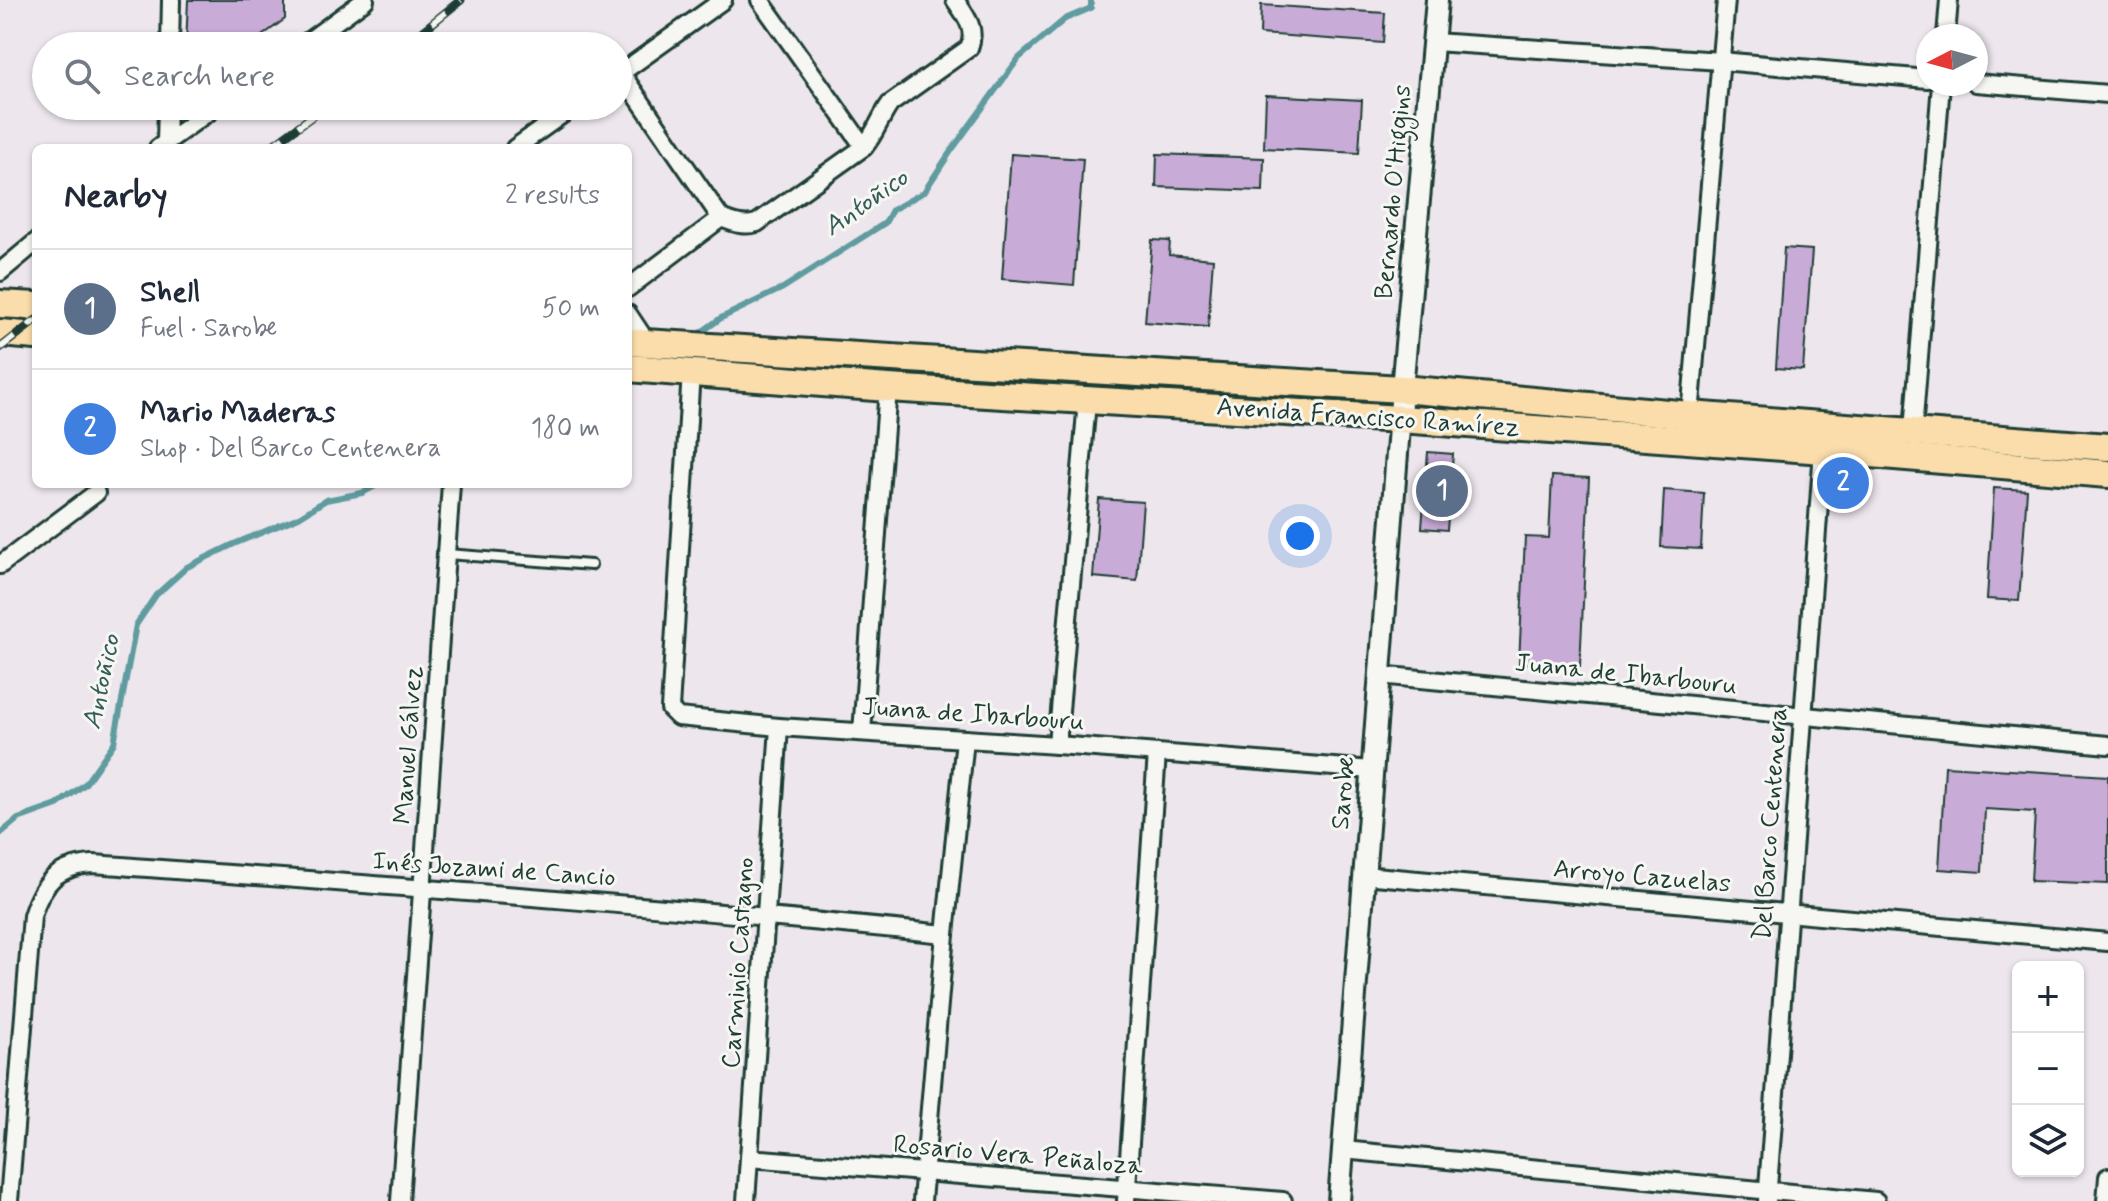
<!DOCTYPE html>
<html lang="en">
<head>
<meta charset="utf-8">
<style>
  body { margin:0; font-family:Mynerve,sans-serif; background:#f6f6f7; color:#1f2937 }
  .controls { position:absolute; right:24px; bottom:24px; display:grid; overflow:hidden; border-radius:12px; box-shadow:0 2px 6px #0004 }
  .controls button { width:72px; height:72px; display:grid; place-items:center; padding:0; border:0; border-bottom:2px solid #e0e1e3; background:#fff; color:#1f2937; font:40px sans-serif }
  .compass { position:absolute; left:1916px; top:24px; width:72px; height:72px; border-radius:50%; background:#fff; box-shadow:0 2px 6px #0004; rotate:264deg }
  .you { position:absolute; left:1300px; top:536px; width:28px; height:28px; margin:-20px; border:6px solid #fff; border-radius:50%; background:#1a73e8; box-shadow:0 0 0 12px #1a73e833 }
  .badge { display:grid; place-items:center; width:52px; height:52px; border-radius:50%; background:#db2777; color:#fff; font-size:26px; font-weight:700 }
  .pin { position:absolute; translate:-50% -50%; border:4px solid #fff; box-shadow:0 2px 8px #0006 }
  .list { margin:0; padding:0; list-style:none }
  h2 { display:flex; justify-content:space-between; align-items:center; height:104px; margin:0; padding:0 32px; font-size:34px }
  h2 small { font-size:26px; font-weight:400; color:#747a83 }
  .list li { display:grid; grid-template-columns:52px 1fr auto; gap:24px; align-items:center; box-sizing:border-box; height:120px; padding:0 32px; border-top:2px solid #e0e1e3 }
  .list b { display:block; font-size:30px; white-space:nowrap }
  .list p { margin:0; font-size:26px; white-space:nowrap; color:#747a83 }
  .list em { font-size:26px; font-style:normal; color:#747a83 }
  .icon { flex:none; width:44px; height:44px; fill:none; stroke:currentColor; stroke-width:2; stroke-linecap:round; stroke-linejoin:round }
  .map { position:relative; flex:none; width:2108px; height:1201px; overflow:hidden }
  .search { position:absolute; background:#fff; box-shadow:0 2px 6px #0004; left:32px; top:32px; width:600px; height:88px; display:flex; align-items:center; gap:20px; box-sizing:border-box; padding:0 28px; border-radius:44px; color:#747a83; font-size:30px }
  .panel { position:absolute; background:#fff; box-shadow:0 2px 6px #0004; left:32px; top:144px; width:600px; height:344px; border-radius:12px }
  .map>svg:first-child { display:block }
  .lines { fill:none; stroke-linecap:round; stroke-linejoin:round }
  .stream { stroke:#5f9b9f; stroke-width:6 }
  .building { fill:#c9abd7; stroke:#1f3d34; stroke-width:2 }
  .service-casing { stroke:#1f3d34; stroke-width:14 }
  .minor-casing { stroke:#1f3d34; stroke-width:22 }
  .tertiary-casing { stroke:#1f3d34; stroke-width:26 }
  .primary-casing { stroke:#1f3d34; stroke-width:32 }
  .service { stroke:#f6f6f2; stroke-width:8 }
  .minor { stroke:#f6f6f2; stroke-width:16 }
  .tertiary { stroke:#f6f6f2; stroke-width:20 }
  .primary { stroke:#faddab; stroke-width:26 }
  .rail-casing { stroke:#1f3d34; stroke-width:9 }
  .rail { stroke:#f6f6f2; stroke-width:6; stroke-dasharray:18; stroke-linecap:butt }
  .labels { text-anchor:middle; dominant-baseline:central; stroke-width:6; stroke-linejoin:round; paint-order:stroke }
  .street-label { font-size:26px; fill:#1f3d34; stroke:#f6f6f2 }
  .water-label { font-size:28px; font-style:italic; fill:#345c58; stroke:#f6f6f2 }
</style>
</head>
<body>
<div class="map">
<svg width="2108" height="1201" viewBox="0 0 2108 1201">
  <rect width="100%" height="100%" fill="#ede7ed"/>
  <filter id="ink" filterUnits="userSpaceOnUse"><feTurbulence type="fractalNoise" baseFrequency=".0125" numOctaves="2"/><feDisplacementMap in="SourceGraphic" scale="16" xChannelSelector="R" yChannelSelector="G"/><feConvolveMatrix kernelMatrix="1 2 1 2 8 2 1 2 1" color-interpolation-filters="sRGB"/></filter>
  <g filter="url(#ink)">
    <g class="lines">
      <!-- stream -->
      <g class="stream">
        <path d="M696 336 721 318 783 288 885 223 892 210 924 192 951 151 1019 58 1065 19 1091 8V0"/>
        <path d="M0 834 18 819 57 805 85 784 114 743 136 625 156 595 187 567 234 544 299 517 326 500 362 493 379 484"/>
      </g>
    </g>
    <!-- building -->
    <g class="building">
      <path d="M188 0H285V19L248 46H186Z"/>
      <path d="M1261 5 1385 13 1383 43 1260 34Z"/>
      <path d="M1266 95 1362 100 1359 153 1264 148Z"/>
      <path d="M1011 154 1083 159 1074 285 1002 279Z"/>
      <path d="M1157 154 1264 158 1263 191 1156 187Z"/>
      <path d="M1152 240 1170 241 1169 255 1213 259 1208 327 1145 322Z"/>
      <path d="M1784 248 1812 250 1803 370 1776 368Z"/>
      <path d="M1428 452 1453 454 1447 530 1422 528Z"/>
      <path d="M1552 476 1589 478 1580 666 1519 663 1525 537 1549 538Z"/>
      <path d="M1994 488 2027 490 2019 601 1987 599Z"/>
      <path d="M1664 490 1704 493 1701 549 1661 547Z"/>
      <path d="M1099 499 1143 502 1137 581 1093 577Z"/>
      <path d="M1945 766 2108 776V884L2031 881 2035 812 1985 809 1982 872 1939 869Z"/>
    </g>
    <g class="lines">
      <!-- service casing -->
      <g class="service-casing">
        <path id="service" d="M447 554 591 565"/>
      </g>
      <!-- minor casing -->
      <g class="minor-casing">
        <g id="minor">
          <path d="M760 0 864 147"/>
          <path d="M1946 36 1949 0"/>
          <path d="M1434 42 1721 61 1928 79"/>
          <path d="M170 46 171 0"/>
          <path d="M302 46 365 0"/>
          <path d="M621 73 721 218"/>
          <path d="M618 75 723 0"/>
          <path d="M1976 83 2108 94"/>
          <path d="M166 142 167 106"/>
          <path d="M158 148 217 106"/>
          <path d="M515 148 574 106"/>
          <path d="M0 272 36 242"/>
          <path d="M628 288 721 218C734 223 744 227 757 223L864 147C875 134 880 118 890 104L969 48C977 29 966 16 955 0"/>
          <path d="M628 314 648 344"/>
          <path d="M691 372 670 709 678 717 779 727 1057 745 1372 770"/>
          <path d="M1690 415 1726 0"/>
          <path d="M1913 431 1941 84"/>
          <path d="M0 565 96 493"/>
          <path d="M1379 675 2108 745"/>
          <path d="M862 732 888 388"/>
          <path d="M1057 745 1087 401"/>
          <path d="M1363 875 2108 942"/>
          <path d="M1343 1150 1876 1201"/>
          <path d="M749 1158 1283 1201"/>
          <path d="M9 1201 32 916C42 883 57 866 93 864 377 885 661 905 945 934"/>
          <path d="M400 1201 451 484"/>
          <path d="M746 1201 779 727"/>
          <path d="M922 1201 945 934 965 739"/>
          <path d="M1126 1201 1157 753"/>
          <path d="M1767 1201 1823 450"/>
          <path d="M2106 1201 2108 1177"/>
        </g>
      </g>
      <!-- tertiary casing -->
      <g class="tertiary-casing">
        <path id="tertiary" d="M1339 1201 1402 389 1437 0"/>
      </g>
      <!-- primary casing -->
      <g class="primary-casing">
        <g id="primary">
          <path d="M0 304 36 306"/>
          <path d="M0 333 36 336"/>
          <path d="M628 342 1402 389 1690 415 2108 447"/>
          <path d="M628 368 888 388 1400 419 1823 450 2108 474"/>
        </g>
      </g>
      <!-- service -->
      <use href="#service" class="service"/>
      <!-- minor -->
      <use href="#minor" class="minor"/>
      <!-- tertiary -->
      <use href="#tertiary" class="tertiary"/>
      <!-- primary -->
      <use href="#primary" class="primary"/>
      <!-- rail casing -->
      <g class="rail-casing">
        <g id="rail">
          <path d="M404 46 461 0"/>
          <path d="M269 148 326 106"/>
          <path d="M0 348 36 320"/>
        </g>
      </g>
      <!-- rail -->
      <use href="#rail" class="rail"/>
    </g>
  </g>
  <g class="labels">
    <!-- street labels -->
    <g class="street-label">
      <text transform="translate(1394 192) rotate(-85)">Bernardo O'Higgins</text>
      <text transform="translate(1368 418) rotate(4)">Avenida Francisco Ramírez</text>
      <text transform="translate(1626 675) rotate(6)">Juana de Ibarbouru</text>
      <text transform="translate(973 715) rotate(4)">Juana de Ibarbouru</text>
      <text transform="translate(409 745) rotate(-86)">Manuel Gálvez</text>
      <text transform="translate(1344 793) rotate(-85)">Sarobe</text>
      <text transform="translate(1771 824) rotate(-86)">Del Barco Centenera</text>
      <text transform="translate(494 870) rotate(4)">Inés Jozami de Cancio</text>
      <text transform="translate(1642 877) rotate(5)">Arroyo Cazuelas</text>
      <text transform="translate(739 963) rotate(-86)">Carminio Castagno</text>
      <text transform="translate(1018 1156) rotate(5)">Rosario Vera Peñaloza</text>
    </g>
    <!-- water labels -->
    <g class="water-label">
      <text transform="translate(866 203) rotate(-35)">Antoñico</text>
      <text transform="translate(102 682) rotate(-78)">Antoñico</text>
    </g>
  </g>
</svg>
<div class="controls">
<button>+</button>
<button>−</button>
<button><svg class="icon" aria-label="layers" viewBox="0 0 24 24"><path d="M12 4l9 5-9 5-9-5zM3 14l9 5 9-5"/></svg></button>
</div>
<svg class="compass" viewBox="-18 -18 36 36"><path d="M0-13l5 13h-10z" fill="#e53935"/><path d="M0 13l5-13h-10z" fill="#747a83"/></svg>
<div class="you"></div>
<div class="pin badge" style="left:1442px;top:491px;background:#5c6f8a">1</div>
<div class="pin badge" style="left:1843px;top:483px;background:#3f7fe0">2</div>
<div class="search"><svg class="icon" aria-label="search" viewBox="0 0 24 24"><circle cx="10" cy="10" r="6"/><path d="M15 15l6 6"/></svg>Search here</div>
<section class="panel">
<h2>Nearby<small>2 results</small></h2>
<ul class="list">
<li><span class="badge" style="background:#5c6f8a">1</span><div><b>Shell</b><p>Fuel · Sarobe</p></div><em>50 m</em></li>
<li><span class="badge" style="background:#3f7fe0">2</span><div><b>Mario Maderas</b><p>Shop · Del Barco Centenera</p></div><em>180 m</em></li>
</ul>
</section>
</div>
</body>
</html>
